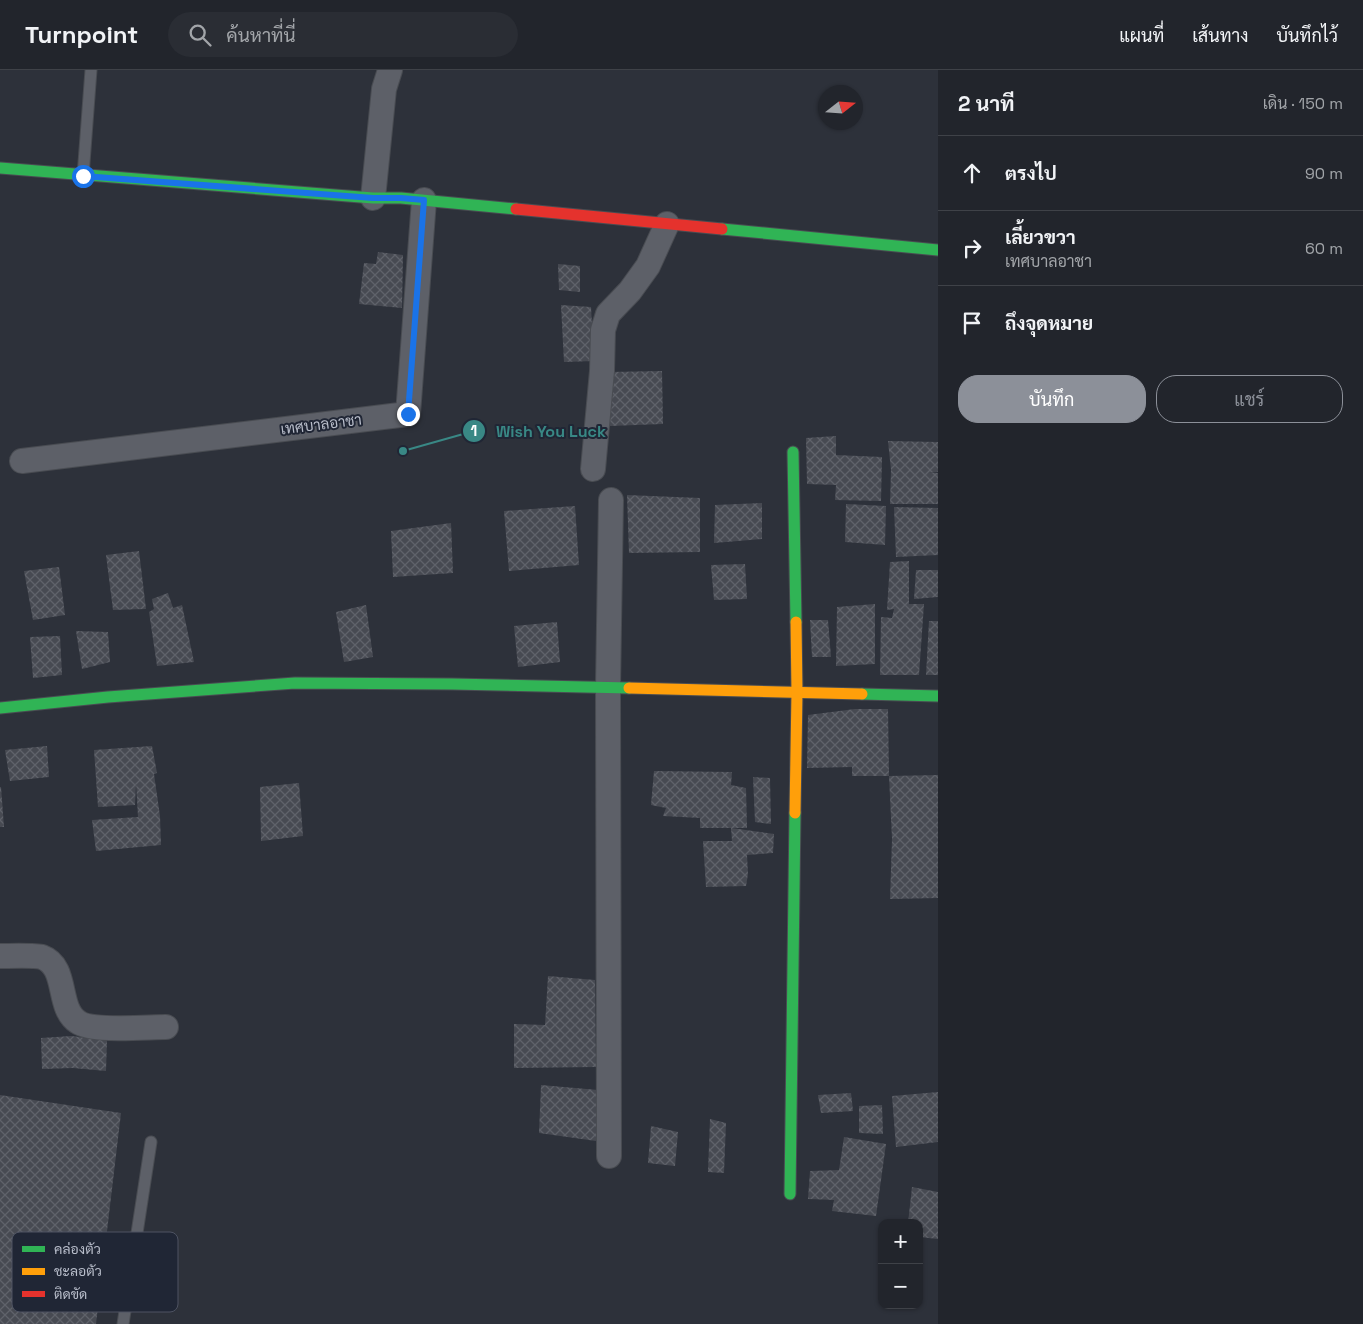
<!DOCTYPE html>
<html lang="th">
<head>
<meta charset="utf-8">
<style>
  body { margin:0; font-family:"Space Grotesk",Sarabun,sans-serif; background:#2a2d34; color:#f1f3f6 }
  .controls { position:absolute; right:15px; bottom:15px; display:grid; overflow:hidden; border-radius:10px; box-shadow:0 1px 4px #0004 }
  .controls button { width:45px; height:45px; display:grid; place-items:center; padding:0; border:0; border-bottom:1px solid #3f4248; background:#22252c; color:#f1f3f6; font:25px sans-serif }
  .compass { position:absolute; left:818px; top:15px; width:45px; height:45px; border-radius:50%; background:#22252c; box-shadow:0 1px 4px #0004; rotate:73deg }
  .stop { position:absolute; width:15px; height:15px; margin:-11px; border:4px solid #1a73e8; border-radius:50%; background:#fff }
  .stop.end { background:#1a73e8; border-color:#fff; box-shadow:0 1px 5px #0008 }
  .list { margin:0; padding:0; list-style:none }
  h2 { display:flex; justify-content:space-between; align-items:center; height:65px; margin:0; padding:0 20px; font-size:21px }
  h2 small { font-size:16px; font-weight:400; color:#a2a5a9 }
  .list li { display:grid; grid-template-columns:32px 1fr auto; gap:15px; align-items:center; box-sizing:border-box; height:75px; padding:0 20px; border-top:1px solid #3f4248 }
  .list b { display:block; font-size:19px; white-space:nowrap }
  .list p { margin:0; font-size:16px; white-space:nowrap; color:#a2a5a9 }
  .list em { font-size:16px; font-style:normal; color:#a2a5a9 }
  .actions { display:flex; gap:10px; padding:15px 20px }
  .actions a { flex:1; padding:11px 0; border:1px solid #8c9099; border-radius:20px; text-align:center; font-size:18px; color:#8c9099 }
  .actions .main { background:#8c9099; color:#fff }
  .icon { flex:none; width:28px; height:28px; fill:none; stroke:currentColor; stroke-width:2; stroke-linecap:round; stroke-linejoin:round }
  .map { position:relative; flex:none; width:938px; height:1254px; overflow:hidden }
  header { display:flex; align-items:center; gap:30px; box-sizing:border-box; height:70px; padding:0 25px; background:#22252c; border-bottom:1px solid #3f4248 }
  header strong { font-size:24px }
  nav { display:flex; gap:28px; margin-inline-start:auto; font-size:18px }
  .search { width:350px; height:45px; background:#2a2d34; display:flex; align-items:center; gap:12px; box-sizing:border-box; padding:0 18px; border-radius:28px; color:#a2a5a9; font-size:19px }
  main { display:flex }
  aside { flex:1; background:#22252c }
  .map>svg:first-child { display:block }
  .building { fill:url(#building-cross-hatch) }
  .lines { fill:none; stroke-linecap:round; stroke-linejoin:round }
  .lane-casing { stroke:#494c52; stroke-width:13 }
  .street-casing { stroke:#494c52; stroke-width:26 }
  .fast-casing { stroke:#494c52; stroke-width:13 }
  .slow-casing { stroke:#494c52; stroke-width:13 }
  .jam-casing { stroke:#494c52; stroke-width:13 }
  .lane { stroke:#5d6068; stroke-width:11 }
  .street { stroke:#5d6068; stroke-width:24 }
  .fast { stroke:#30b455; stroke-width:11 }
  .slow { stroke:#ff9f0a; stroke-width:11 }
  .jam { stroke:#e5322d; stroke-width:11 }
  .route { stroke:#1a73e8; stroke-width:6 }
  .labels { text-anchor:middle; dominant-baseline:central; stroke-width:4; stroke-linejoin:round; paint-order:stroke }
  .street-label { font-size:15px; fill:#b8bdca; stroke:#202635 }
  .key { fill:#202635; stroke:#4e5362; stroke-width:1 }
  .key-label { font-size:14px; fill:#b8bdca }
  .leader { fill:none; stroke:#398885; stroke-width:2 }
  .callout-dot { fill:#398885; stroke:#202635; stroke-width:2 }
  .mark-label { font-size:15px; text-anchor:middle; font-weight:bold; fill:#fff }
  .callout-label { font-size:16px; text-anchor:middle; font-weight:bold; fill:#398885; stroke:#202635; stroke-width:4; stroke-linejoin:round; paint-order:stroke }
</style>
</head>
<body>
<header>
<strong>Turnpoint</strong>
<div class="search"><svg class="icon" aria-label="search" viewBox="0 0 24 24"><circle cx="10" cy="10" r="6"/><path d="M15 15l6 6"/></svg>ค้นหาที่นี่</div>
<nav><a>แผนที่</a><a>เส้นทาง</a><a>บันทึกไว้</a></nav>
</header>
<main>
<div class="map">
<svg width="938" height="1254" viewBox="0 0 938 1254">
  <defs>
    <pattern id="building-cross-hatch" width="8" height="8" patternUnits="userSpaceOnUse" patternTransform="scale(1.25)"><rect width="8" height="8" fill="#474a52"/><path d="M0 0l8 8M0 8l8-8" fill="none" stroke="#5f626a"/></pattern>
  </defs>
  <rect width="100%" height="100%" fill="#2d313a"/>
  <!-- building -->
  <g class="building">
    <path d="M378 182 403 185 402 238 359 234 364 193 376 194Z"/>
    <path d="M558 194 580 196V222L559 220Z"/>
    <path d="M561 235 591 237 594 291 564 292Z"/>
    <path d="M662 301 663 354 610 356 609 302Z"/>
    <path d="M836 366V385L882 387 881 431 835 430 836 415 807 414 806 368Z"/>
    <path d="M888 371 938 372V402H929L938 403V434H890L891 400Z"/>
    <path d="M627 425 700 428V482L629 483Z"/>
    <path d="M762 433V469L714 473 715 435Z"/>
    <path d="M846 434 886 436 885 475 845 472Z"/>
    <path d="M575 436 579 495 509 501 504 441Z"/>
    <path d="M894 437 938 438V485L896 487Z"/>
    <path d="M451 453 453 503 393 507 391 461Z"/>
    <path d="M139 481 146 539 113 540 106 485Z"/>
    <path d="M909 491V534H924L919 605H880L881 547 892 548 894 539 887 540 890 492Z"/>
    <path d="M745 494 747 529 714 530 711 495Z"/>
    <path d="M59 497 65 545 33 550 24 501Z"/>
    <path d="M916 500H938V527L914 529Z"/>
    <path d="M168 523 173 538 182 535 194 592 157 596 149 542 154 539 152 529Z"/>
    <path d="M875 534V594L836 596 837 537Z"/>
    <path d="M366 535 373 587 344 592 336 542Z"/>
    <path d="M810 550H828L831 587H812Z"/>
    <path d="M929 551H938V605H926Z"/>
    <path d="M557 552 560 592 518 597 514 556Z"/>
    <path d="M76 561 108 562 110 592 82 599Z"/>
    <path d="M60 566 62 605 33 608 30 567Z"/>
    <path d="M855 639H888L889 706H852V697L807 698 808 645Z"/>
    <path d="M47 676 49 707 10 711 5 680Z"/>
    <path d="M152 676 157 703 154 704 160 746 161 775 96 781 92 750 138 747 136 713 135 735 98 737 94 680Z"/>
    <path d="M654 701 732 702 731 715 746 718 747 758H731L774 764 773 783 747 785 748 804 746 816 706 817 703 771H732L731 758H700V748L663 746 666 738 651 735Z"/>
    <path d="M938 705V828L890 829 892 769 889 706Z"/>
    <path d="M753 707 770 708 771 754 755 752Z"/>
    <path d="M299 713 303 766 261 771 260 717Z"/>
    <path d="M0 717H1L4 757H0Z"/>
    <path d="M548 906 595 910 596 997 514 998V954L545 955Z"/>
    <path d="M71 966 107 970 106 1001 73 998 42 999 41 968Z"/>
    <path d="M541 1015 598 1020 596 1071 539 1063Z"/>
    <path d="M938 1022V1072L896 1077 892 1026Z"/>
    <path d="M851 1023 853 1041 821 1043 818 1025Z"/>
    <path d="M0 1025 121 1043 96 1254H0Z"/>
    <path d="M882 1035 883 1064 859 1063V1036Z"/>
    <path d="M710 1049 726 1053 724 1103 708 1102Z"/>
    <path d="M651 1056 678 1062 675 1096 648 1093Z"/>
    <path d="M844 1067 886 1074 876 1146 832 1141 834 1130 808 1129 810 1101 839 1100Z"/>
    <path d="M912 1117 938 1122V1169L919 1167V1153H908Z"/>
  </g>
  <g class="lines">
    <!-- lane casing -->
    <g class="lane-casing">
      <g id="lane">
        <path d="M83 106 91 0"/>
        <path d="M123 1254 151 1072"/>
      </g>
    </g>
    <!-- street casing -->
    <g class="street-casing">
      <g id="street">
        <path d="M373 128 384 19 390 0"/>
        <path d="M22 391 408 344 424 130"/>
        <path d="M593 399 602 301 603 260 608 244 630 221 648 196 667 154"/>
        <path d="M0 886C9 886 35 885 42 887 69 897 56 938 78 952 92 962 147 957 166 957"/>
        <path d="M609 1086 608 618 611 430"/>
      </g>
    </g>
    <!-- fast casing -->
    <g class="fast-casing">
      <g id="fast">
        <path d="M0 98 373 128H401L516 139"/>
        <path d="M722 159 938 180"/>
        <path d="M793 382 796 552"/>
        <path d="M862 624 938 626"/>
        <path d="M0 638 108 627 295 613 452 614 629 618"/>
        <path d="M790 1124 795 743"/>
      </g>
    </g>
    <!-- slow casing -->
    <g class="slow-casing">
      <g id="slow">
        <path d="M629 618 862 624"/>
        <path d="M795 743 797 622 796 552"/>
      </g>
    </g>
    <!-- jam casing -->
    <g class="jam-casing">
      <path id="jam" d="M516 139 722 159"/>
    </g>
    <!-- lane -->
    <use href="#lane" class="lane"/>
    <!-- street -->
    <use href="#street" class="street"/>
    <!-- fast -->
    <use href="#fast" class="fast"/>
    <!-- slow -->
    <use href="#slow" class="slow"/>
    <!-- jam -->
    <use href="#jam" class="jam"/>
  </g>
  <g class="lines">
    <!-- route -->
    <path class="route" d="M83 106 373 128H401L424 130 408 344"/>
  </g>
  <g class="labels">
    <!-- street labels -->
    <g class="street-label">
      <text transform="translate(321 354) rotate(-7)">เทศบาลอาชา</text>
    </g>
  </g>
  <!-- legend -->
  <rect x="12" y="1162" width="166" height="80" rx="8" class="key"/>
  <rect x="22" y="1176" width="23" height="6" fill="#30b455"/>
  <rect x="22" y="1198" width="23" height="7" fill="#ff9f0a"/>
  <rect x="22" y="1221" width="23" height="6" fill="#e5322d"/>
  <g class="key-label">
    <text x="54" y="1184">คล่องตัว</text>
    <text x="54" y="1206">ชะลอตัว</text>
    <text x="54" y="1229">ติดขัด</text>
  </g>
  <!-- callouts -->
  <path class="leader" d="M403 381L474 361"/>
  <g class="callout-dot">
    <circle cx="403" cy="381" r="5"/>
    <circle cx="474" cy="361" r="12"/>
  </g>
  <g class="mark-label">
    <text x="474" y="366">1</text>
  </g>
  <g class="callout-label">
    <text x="551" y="367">Wish You Luck</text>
  </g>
</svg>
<div class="controls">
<button>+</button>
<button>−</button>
</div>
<svg class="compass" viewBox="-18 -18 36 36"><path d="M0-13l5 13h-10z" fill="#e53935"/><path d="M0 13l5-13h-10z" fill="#a2a5a9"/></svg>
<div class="stop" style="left:83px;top:106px"></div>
<div class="stop end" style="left:408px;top:344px"></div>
</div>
<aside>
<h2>2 นาที<small>เดิน · 150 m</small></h2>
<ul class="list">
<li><svg class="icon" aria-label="ahead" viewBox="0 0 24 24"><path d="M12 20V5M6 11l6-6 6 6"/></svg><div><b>ตรงไป</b></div><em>90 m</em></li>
<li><svg class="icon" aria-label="right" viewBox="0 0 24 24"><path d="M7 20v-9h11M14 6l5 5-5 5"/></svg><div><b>เลี้ยวขวา</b><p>เทศบาลอาชา</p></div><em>60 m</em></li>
<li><svg class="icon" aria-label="arrive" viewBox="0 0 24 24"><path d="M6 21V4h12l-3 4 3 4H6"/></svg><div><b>ถึงจุดหมาย</b></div></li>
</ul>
<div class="actions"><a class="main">บันทึก</a><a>แชร์</a></div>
</aside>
</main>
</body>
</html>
